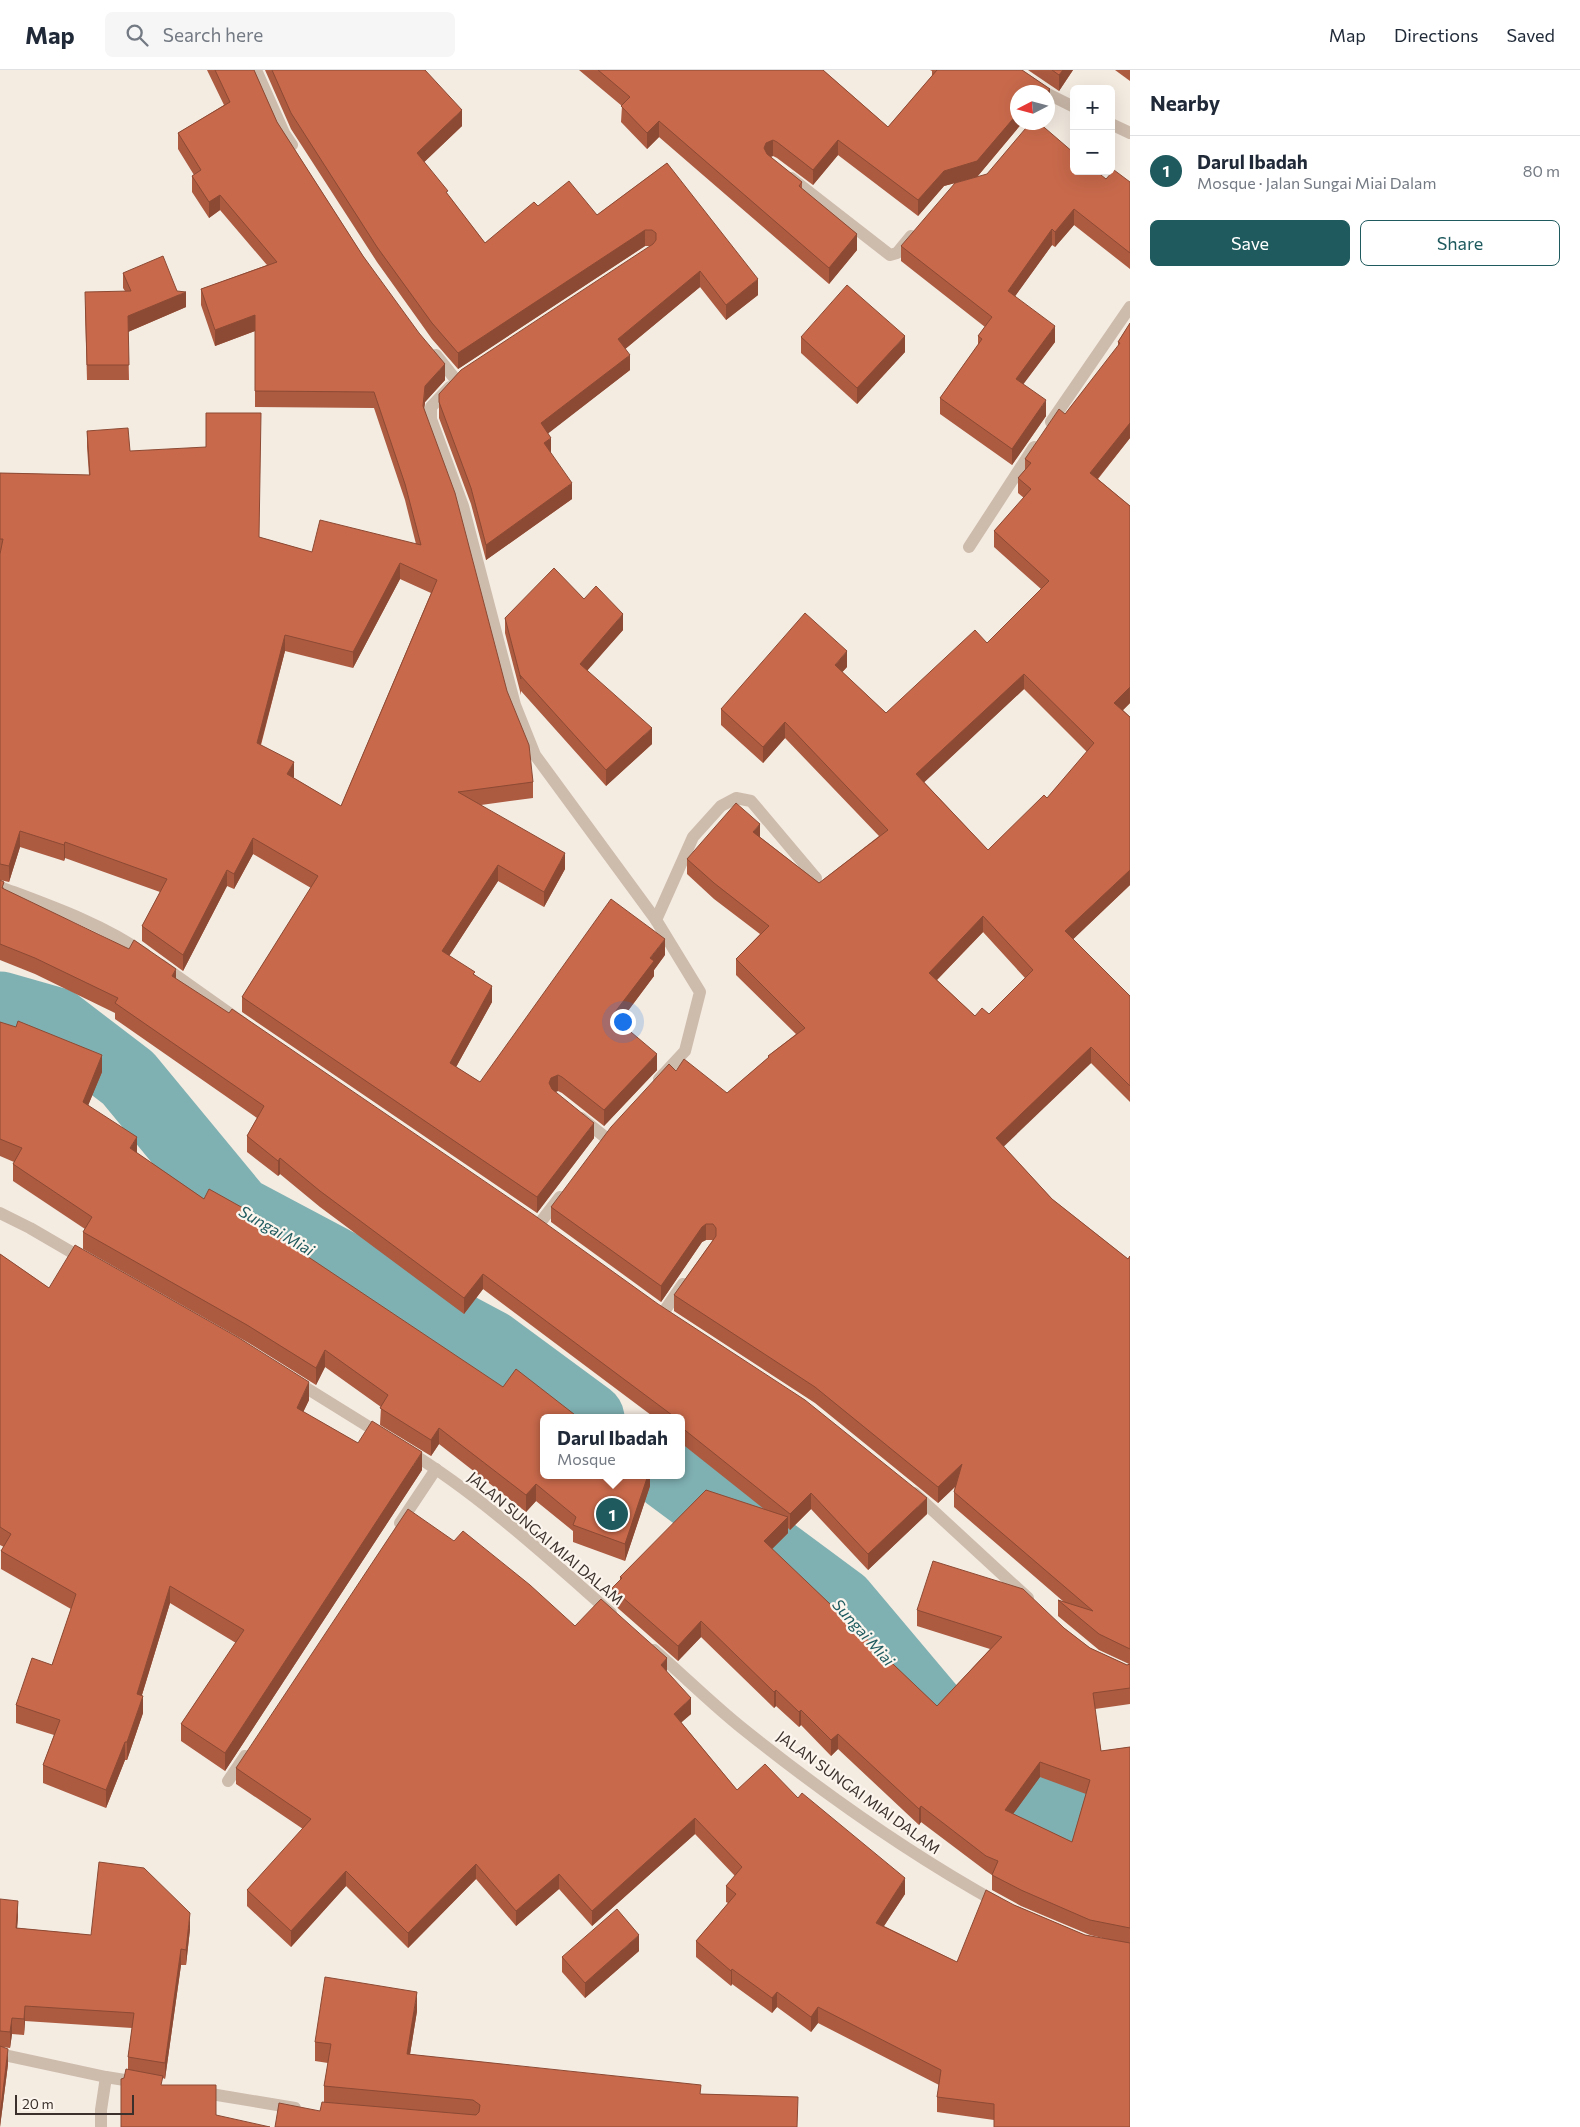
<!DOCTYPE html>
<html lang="en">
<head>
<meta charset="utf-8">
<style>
  body { margin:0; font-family:Commissioner,sans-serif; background:#f6f6f7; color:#1f2937 }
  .controls { position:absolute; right:15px; top:15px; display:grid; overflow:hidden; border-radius:8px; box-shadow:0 5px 20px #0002 }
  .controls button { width:45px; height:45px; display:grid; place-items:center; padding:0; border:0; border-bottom:1px solid #e0e1e3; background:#fff; color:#1f2937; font:25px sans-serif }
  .compass { position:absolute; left:1010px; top:15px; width:45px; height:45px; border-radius:50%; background:#fff; box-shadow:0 5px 20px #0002; rotate:264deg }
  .scale { position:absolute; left:15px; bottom:12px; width:119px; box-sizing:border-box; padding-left:5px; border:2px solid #3b302b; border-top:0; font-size:14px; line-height:18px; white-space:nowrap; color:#3b302b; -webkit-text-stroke:4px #fbf5ee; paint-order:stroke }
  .you { position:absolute; left:622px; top:951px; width:18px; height:18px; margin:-12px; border:4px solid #fff; border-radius:50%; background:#1a73e8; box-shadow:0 0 0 8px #1a73e833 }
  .badge { display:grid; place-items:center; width:32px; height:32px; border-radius:50%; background:#1f5a5e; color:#fff; font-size:16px; font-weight:700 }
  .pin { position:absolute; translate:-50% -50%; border:2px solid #fff; box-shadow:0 1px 5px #0006 }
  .popup { position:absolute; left:540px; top:1344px; width:145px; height:65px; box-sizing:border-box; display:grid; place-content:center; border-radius:8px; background:#fff; filter:drop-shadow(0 1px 4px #0005); font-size:16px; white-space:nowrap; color:#747a83 }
  .popup b { font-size:19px; color:#1f2937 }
  .popup::after { content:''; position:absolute; left:50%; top:100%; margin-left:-10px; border:10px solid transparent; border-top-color:#fff }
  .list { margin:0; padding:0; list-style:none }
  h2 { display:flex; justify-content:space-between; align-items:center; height:65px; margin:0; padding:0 20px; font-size:21px }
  h2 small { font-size:16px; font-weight:400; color:#747a83 }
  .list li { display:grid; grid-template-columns:32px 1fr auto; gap:15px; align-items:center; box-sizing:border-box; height:70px; padding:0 20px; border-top:1px solid #e0e1e3 }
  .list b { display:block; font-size:19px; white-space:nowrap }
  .list p { margin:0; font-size:16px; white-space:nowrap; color:#747a83 }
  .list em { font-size:16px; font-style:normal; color:#747a83 }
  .actions { display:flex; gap:10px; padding:15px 20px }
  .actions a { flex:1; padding:11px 0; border:1px solid #1f5a5e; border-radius:8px; text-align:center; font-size:18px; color:#1f5a5e }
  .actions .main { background:#1f5a5e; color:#fff }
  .icon { flex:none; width:28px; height:28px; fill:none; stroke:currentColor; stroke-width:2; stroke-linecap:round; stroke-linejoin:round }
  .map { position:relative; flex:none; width:1130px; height:2057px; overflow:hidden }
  header { display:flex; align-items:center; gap:30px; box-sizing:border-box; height:70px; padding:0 25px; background:#fff; border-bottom:1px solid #e0e1e3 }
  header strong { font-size:24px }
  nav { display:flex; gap:28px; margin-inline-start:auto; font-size:18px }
  .search { width:350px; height:45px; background:#f6f6f7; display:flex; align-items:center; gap:12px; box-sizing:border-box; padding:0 18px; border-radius:8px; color:#747a83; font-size:19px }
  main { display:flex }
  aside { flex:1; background:#fff }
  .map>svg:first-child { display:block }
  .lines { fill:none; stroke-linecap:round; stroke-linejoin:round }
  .river { stroke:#7fb0b2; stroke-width:71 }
  .minor { stroke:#cdbbac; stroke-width:12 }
  .tertiary { stroke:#cdbbac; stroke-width:12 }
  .wall { fill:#ac5a40; fill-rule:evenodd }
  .shaded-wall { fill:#8c4a34 }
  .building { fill:#c8694b; stroke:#8c4a34; fill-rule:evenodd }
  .labels { text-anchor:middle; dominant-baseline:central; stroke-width:4.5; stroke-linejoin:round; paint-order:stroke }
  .street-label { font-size:15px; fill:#3b302b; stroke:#fbf5ee }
  .water-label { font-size:16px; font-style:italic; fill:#1f5a5e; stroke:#fbf5ee }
</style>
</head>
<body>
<header>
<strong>Map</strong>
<div class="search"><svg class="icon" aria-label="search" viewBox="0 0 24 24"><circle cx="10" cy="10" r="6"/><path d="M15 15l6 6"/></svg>Search here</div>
<nav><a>Map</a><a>Directions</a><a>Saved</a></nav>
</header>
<main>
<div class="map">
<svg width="1130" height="2057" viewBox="0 0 1130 2057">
  <rect width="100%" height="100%" fill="#f4ebe1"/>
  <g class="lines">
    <!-- river -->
    <g class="river">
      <path d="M0 937 56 953 128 1008 238 1141 490 1275 589 1348"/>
      <path d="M668 1405 841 1533 932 1641 1033 1727 1130 1768"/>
    </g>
    <!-- minor -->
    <g class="minor">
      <path d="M256 0 284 63 292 75"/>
      <path d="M1048 24 1074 37"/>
      <path d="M1111 54 1130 63"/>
      <path d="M791 108 890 185 897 183 911 166"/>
      <path d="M436 285 456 310"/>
      <path d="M450 317 431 337V349L463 436 515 635 535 685 656 850 700 922 685 981 659 1009"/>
      <path d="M1051 352 1130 237"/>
      <path d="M969 477 1034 377"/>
      <path d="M0 817C48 835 103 854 145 884"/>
      <path d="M656 850 693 767 721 736 736 728 751 731 816 808"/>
      <path d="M161 895 243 953"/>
      <path d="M581 1048 605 1067"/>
      <path d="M539 1154 560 1127"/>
      <path d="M663 1243 683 1214"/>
      <path d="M914 1423 1028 1528"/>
      <path d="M400 1453 436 1399"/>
      <path d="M228 1711 245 1686"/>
      <path d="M0 1984 106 2007"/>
      <path d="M199 2022 295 2038"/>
      <path d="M101 2057V2040L106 2007 137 2012"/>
    </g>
    <!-- tertiary -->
    <g class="tertiary">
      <path d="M0 1143 30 1158 85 1190"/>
      <path d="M295 1311 382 1365"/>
      <path d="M408 1381C481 1426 546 1486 611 1543"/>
      <path d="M654 1580C684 1606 712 1634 742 1658 823 1723 908 1783 998 1833"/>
    </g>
  </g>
  <!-- wall -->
  <g class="wall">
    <path d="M207 0H254L277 52 363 186 445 310 425 332 424 338 533 712V728L481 735 565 799 544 837 498 811 449 886 475 905 492 932 456 997 480 1012 665 885 654 900V906L619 953 657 1000 604 1056 562 1023 558 1021 555 1022 594 1068 537 1143 242 942V927L311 818 253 784 234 819 227 816 183 901 142 871V856L160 822 65 788 64 791 20 777 9 812 0 810V403L89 405 87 377V361L130 381 259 467 312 482 416 474 405 430 374 338 255 337V261L215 276 201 235V219L267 195 220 140 209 148 192 122V106L194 105 178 79V63L224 35ZM400 509 431 523 341 736 294 708 261 675 285 581 353 598Z"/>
    <path d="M265 0H425L462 56 424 92 448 125 485 173 538 136 597 145 667 93 758 225 726 250 700 217 625 279 630 300 548 363 551 383 572 429 486 490 471 434 439 348V324L651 176H645L458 299 432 269 377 192 291 59Z"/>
    <path d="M579 0H823L888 57 932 6V1L930 0H1022L1050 19V34L1048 38V22H1018V52H1023L977 107 944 116 918 146 838 85 813 115 777 88 773 86 770 87 802 112V119L857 164V180L829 214 659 67 647 79 621 52 622 36Z"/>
    <path d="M1028 0H1073L1059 21Z"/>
    <path d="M1115 0H1130V11Z"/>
    <path d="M1106 109 1130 112V199L1074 155 1055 177 1052 175 1015 226 1055 272 1023 314 1046 346 1012 395 940 344V328L978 275V266L985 257 901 191V176Z"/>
    <path d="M123 203 177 221 186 237 128 262 129 310H87L85 237 125 221 123 218Z"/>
    <path d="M1130 253V368L1098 409 1130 436V633L1123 640 1130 647V815L1073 869 1130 926V1032L1091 993 1003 1076 1052 1129 1128 1189 1130 1186V1634L1095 1639 1101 1681 1130 1677V2057L994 2050 937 2042V2027L939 2015 818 1953 811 1962 777 1937 772 1943 732 1914 731 1916 696 1887V1871L728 1833 726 1832V1816L735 1806 695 1764 592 1856 559 1819 516 1856 476 1809 408 1878 346 1816 291 1877 247 1836V1820L303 1759 236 1714V1698L575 1556 667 1603 691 1644 681 1652 737 1720 798 1728 905 1824 884 1856 957 1892 1014 1835 1085 1865 1115 1871 1090 1865 1021 1836 992 1820V1805L986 1801 921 1752 919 1755 838 1679 831 1686 801 1655 799 1657 776 1636 774 1638 701 1567 678 1591 612 1533V1518L620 1510V1507L764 1439 681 1373V1348H655L483 1219 464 1244 320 1137 280 1104 278 1106 247 1082V1066L257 1048 115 949V943L35 904 0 890V810L4 819 176 909 927 1444 868 1500 811 1439 790 1460 788 1458V1463L772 1479 937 1636 990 1579 917 1556V1540L1064 1558 1090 1578 1127 1595 1129 1594 1099 1580 1058 1546V1530L1064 1532 954 1437V1422L955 1417 938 1433 815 1333 674 1241V1225L713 1170H706L702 1172 661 1232 551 1152V1137L676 1001 727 1023 768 988V986L796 964 736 905V889L760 864 714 829 687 804V789L760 767 819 813 879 766 785 668 763 693 721 655V639L847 597 842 602 886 643 987 573 1041 519 994 477V461L1024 428 1018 423V408L1025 400V389L1065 344 1118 277V272ZM1024 619 1087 682 1047 728 988 780 924 712ZM983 862 1025 908 989 944 975 946 937 910ZM1040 1707 1086 1724 1072 1772 1013 1744Z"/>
    <path d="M801 267 905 282 857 334 801 283Z"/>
    <path d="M584 529 623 560 587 600 652 674 606 716 521 621V625L505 563V548Z"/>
    <path d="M0 952 102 1002 88 1035 137 1083 204 1129 243 1144 543 1405H650V1416L625 1491 573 1472V1461L536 1431 526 1442 439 1374 431 1386 380 1355 381 1337 325 1297 316 1315 247 1272 83 1179V1162L85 1159 13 1111V1094L14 1092 0 1086Z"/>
    <path d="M0 1184 49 1218 309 1330 303 1342 358 1373 422 1400 225 1701 181 1671V1654L236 1573 170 1533 142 1625 143 1643 127 1690H125L106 1738 43 1713V1695L54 1665 16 1653V1635L52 1595 71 1539 1 1499V1481L4 1477 0 1475Z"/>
    <path d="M0 1829 18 1846 17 1858 91 1865 190 1859 186 1895H181L165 2009 163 2008 121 2057 124 2008 128 2000V1987L132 1958 25 1951 24 1965 12 1964 10 1978 2 1977 8 1994 0 2057Z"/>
    <path d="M639 1881 585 1928 562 1902V1887Z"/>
    <path d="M417 1941 410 1984 701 2024 798 2027 275 2057 320 2041 324 2032V2016L328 1993 315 1991V1972Z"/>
  </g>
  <!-- shaded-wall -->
  <g class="shaded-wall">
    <path d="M1063 0H1073L1059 21V5Z"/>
    <path d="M1050 19V34L1048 38V22Z"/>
    <path d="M462 40V56L417 99V83Z"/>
    <path d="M1018 43V52H1023L977 107 944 116 918 146V130L944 101Z"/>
    <path d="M659 51V67L647 79V63Z"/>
    <path d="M773 70V86L766 89 764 78 766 73Z"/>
    <path d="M838 70V85L813 115V100Z"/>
    <path d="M220 125V140L209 148V132Z"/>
    <path d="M1074 139V155L1055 177V162Z"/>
    <path d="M1052 159V175L1008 236V221Z"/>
    <path d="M645 160V176L458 299V283Z"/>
    <path d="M857 164V180L829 214V198Z"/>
    <path d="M700 201V217L618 285V269Z"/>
    <path d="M758 209V225L726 250V235Z"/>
    <path d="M186 222V237L128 262V246Z"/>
    <path d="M255 245V261L215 276V260Z"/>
    <path d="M1055 256V272L1016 324V309Z"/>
    <path d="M905 266V282L857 334V318Z"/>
    <path d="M630 285V300L541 369V353Z"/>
    <path d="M445 294V310L425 332 423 351 425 316Z"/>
    <path d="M1046 330V346L1012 395V379Z"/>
    <path d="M1130 353V368L1090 418V403Z"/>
    <path d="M551 368V384L544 373Z"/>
    <path d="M572 413V429L486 490V475Z"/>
    <path d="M400 493V509L353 598V582Z"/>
    <path d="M623 544V560L580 609V594Z"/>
    <path d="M285 565V581L257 688V673Z"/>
    <path d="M847 581V597L835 610V595Z"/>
    <path d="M1024 604V619L916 720V704Z"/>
    <path d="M1130 617V633L1114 649V633Z"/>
    <path d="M785 652V668L763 693V677Z"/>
    <path d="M652 658V674L606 716V700Z"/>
    <path d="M294 692V708L287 704Z"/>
    <path d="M760 754V770L753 762Z"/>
    <path d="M20 761V777L9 812V796Z"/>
    <path d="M253 768V784L234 819V804Z"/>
    <path d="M65 772V788L64 791V775Z"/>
    <path d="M565 783V799L544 837V822Z"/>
    <path d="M498 795V811L442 897V881Z"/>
    <path d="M227 800V816L183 901V885Z"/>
    <path d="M1130 800V815L1065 877V861Z"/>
    <path d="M983 846V862L929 918V903Z"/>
    <path d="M665 869V885L654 900V906L612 962V946L650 888Z"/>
    <path d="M176 899V915L172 906Z"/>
    <path d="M492 916V932L450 1008V993Z"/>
    <path d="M1091 977V993L996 1084V1068Z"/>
    <path d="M657 984V1000L604 1056V1040Z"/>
    <path d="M102 985V1002L83 1048V1032Z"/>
    <path d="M558 1005V1021L551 1024 549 1013 551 1008Z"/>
    <path d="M594 1053V1068L537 1143V1127Z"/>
    <path d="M137 1067V1084L130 1078Z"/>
    <path d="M280 1088V1104L278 1106V1091Z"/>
    <path d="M706 1154V1170L702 1172 661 1232V1216L702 1157Z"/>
    <path d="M483 1204V1219L464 1244V1228Z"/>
    <path d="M325 1280V1297L316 1315V1298Z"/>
    <path d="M309 1312V1330L297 1355V1338Z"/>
    <path d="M439 1358V1374L431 1386V1370Z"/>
    <path d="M422 1382V1400L225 1701V1683Z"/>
    <path d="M962 1394V1410L938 1433V1417Z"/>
    <path d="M648 1405H650V1416L625 1491V1474Z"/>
    <path d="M536 1414V1431L526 1442V1425Z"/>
    <path d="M811 1423V1439L790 1460V1444Z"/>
    <path d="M927 1428V1444L868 1500V1484Z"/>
    <path d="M788 1447V1463L764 1487V1471Z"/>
    <path d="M170 1516V1533L137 1641V1624Z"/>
    <path d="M701 1551V1567L678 1591V1576Z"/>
    <path d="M667 1588V1603L661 1595Z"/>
    <path d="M776 1620V1636L774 1638V1622Z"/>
    <path d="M143 1626V1643L127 1690V1672Z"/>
    <path d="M691 1628V1644L674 1659V1644Z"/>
    <path d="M801 1640V1655L799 1657V1642Z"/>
    <path d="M838 1664V1679L831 1686V1670Z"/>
    <path d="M125 1672V1690L106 1738V1720Z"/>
    <path d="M1040 1692V1707L1005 1755V1740Z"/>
    <path d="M921 1736V1752L919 1755V1739Z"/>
    <path d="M695 1748V1764L592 1856V1841Z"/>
    <path d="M476 1794V1809L408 1878V1863Z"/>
    <path d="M346 1801V1816L291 1877V1861Z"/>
    <path d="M559 1804V1819L516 1856V1841Z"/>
    <path d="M905 1808V1824L876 1868V1853Z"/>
    <path d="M18 1831V1846L16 1873V1858Z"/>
    <path d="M190 1843V1859L186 1895V1880Z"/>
    <path d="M639 1865V1881L585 1928V1913Z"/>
    <path d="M181 1879V1895L165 2009V1993Z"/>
    <path d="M732 1899V1914L731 1916V1901Z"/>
    <path d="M417 1922V1941L407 2003V1984Z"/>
    <path d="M777 1922V1937L772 1943V1928Z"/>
    <path d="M25 1936V1951L24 1965V1949Z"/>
    <path d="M818 1937V1953L811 1962V1947Z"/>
    <path d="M12 1948V1964L10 1978V1962Z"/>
    <path d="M8 1979V1994L0 2057V2046Z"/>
  </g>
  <!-- building -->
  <g class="building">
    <path d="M215 0H254L277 52 363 186 419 263 445 294 425 316 423 336 455 423 507 621 529 675 533 712 458 722 565 783 544 822 498 795 442 881 475 902 473 904 492 916 450 993 480 1012 611 829 665 869 650 888 654 891 612 946 657 984 604 1040 562 1007 558 1005 551 1008 549 1013 552 1019 594 1053 537 1127 242 927 318 806 253 768 234 804 227 800 183 885 142 856 167 809 65 772 64 775 20 761 9 796 0 794V484L3 469H0V403L90 405 87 361 128 358 130 381 206 377V343H261L259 467 312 482 320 450 421 475 405 414 374 322 255 321V245L215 260 201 219 277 192 220 125 209 132 192 106 201 100 178 63 230 32ZM400 493 437 510 341 736 287 704 294 692 257 673 285 565 353 582Z"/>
    <path d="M272 0H425L462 40 417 83 448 121 446 122 485 173 534 132 538 136 569 111 597 145 667 93 758 209 726 235 700 201 618 269 630 285 541 353 551 368 544 373 572 413 486 475 471 418 439 332V324L461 300 653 174 656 170V163L652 160H645L458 283 432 253 377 177 291 43Z"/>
    <path d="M598 0H823L888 57 937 0H1022L1050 19 1047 22H1018V43L977 91 944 101 918 130 838 70 813 100 777 72 773 70 766 73 764 78 767 84 802 112 799 116 857 164 829 198 659 51 647 63 621 36 630 27Z"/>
    <path d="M1052 0H1063L1059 5Z"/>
    <path d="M1031 52H1038L1074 83V101H1096L1106 109 1114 100 1130 112V183L1074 139 1055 162 1052 159 1008 221 1055 256 1016 309 1046 330 1012 379 940 328 982 269 978 266 992 247 901 176 955 113 987 104Z"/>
    <path d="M163 186 177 221 186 222 128 246 129 295H87L85 222 131 221 123 203Z"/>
    <path d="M847 215 905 266 857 318 801 267Z"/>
    <path d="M1130 253V353L1090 403 1130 436V617L1114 633 1130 647V800L1065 861 1130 926V1016L1091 977 996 1068 1052 1129 1128 1189 1130 1186V1579L1099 1564 1058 1530 1093 1541 954 1422 962 1394 938 1417 815 1317 674 1225 716 1166V1158L713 1154H706L702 1157 661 1216 551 1137 611 1057 669 994 676 1001 684 989 727 1023 769 987 768 986 805 958 736 889 769 856 714 813 687 789 736 733 760 754 753 762 819 813 888 760 785 652 763 677 721 639 805 543 847 581 835 595 886 643 975 560 987 573 1049 511 994 461 1031 419 1018 408 1031 393 1025 389 1059 339 1065 344 1120 273 1118 272ZM1024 604 1094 673 1047 728 1044 725 988 780 916 704ZM983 846 1033 900 989 944 982 938 975 946 929 903Z"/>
    <path d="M554 498 584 529 596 516 623 544 580 594 652 658 606 700 520 605 521 609 505 548Z"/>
    <path d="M0 810 4 812 2 818 129 879 134 870 176 899 172 906 229 943 232 939 534 1145 658 1234 805 1330 927 1428 868 1484 811 1423 790 1444 681 1357V1348H676L483 1204 464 1228 320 1121 280 1088 278 1091 247 1066 264 1036 115 933 118 928 35 888 0 874Z"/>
    <path d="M18 951 102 985 83 1032 137 1067 130 1078 204 1129 209 1119 243 1138 241 1142 503 1317 516 1299 579 1348H543V1405H648L625 1474 573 1455 576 1447 536 1414 526 1425 439 1358 431 1370 380 1338 388 1325 325 1280 316 1298 247 1255 83 1162 92 1147 13 1094 22 1078 0 1069V952L16 957Z"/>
    <path d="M75 1175 239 1268 309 1312 297 1338 358 1373 372 1351 422 1382 225 1683 181 1654 244 1560 170 1516 137 1624 143 1626 127 1672H125L106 1720 43 1695 60 1650 16 1635 32 1588 52 1595 76 1524 1 1481 11 1464 0 1457V1184L49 1218Z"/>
    <path d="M706 1420 788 1447 764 1471 937 1636 1002 1567 917 1540 933 1491 1023 1519 1064 1558 1090 1578 1127 1595 1130 1594V1618L1093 1623 1101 1681 1130 1677V1858L1090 1850 1021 1820 992 1805 998 1791 986 1786 921 1736 919 1739 838 1664 831 1670 801 1640 799 1642 776 1620 774 1622 701 1551 678 1576 612 1518 622 1508 620 1507ZM1040 1692 1090 1710 1072 1772 1005 1740Z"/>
    <path d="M408 1439 454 1471 463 1461 530 1515 575 1556 601 1529 667 1588 661 1595 691 1628 674 1644 737 1720 765 1694 798 1728 802 1723 905 1808 876 1853 957 1892 986 1820 1014 1835 1085 1865 1130 1873V2057H994V2034L937 2027 941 2000 818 1937 811 1947 777 1922 772 1928 732 1899 731 1901 696 1871 736 1824 726 1816 742 1797 695 1748 592 1841 559 1804 516 1841 476 1794 408 1863 346 1801 291 1861 247 1820 311 1749 236 1698Z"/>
    <path d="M99 1792 144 1798 190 1843 186 1880 181 1879 165 1993 128 1987 134 1943 25 1936 24 1949 12 1948 10 1962 0 1961V1829L18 1831 16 1858 91 1865Z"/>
    <path d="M617 1839 639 1865 585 1913 562 1887Z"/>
    <path d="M325 1907 417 1922 407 1984 701 2015 700 2024 798 2027 797 2057H275L279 2033 320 2041 322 2032 476 2045 479 2042 480 2035 473 2030 324 2016 331 1974 315 1972Z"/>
    <path d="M0 1976 8 1979 0 2046Z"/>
    <path d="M126 1999 163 2006 161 2015H216V2045L270 2057H121V2009L124 2008Z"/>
  </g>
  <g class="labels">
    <!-- street labels -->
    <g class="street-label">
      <text transform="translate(546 1468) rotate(40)">JALAN SUNGAI MIAI DALAM</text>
      <text transform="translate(859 1722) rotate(36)">JALAN SUNGAI MIAI DALAM</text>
    </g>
    <!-- water labels -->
    <g class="water-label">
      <text transform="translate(277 1160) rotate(30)">Sungai Miai</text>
      <text transform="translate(864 1562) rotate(48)">Sungai Miai</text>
    </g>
  </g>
</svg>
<div class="controls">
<button>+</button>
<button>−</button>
</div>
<svg class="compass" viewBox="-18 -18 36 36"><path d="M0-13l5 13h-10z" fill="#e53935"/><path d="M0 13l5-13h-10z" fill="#747a83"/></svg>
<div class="scale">20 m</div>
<div class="you"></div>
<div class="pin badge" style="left:612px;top:1444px">1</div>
<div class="popup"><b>Darul Ibadah</b>Mosque</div>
</div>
<aside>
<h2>Nearby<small></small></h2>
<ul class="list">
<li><span class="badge">1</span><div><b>Darul Ibadah</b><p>Mosque · Jalan Sungai Miai Dalam</p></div><em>80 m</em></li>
</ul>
<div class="actions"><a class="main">Save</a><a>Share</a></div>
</aside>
</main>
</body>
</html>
